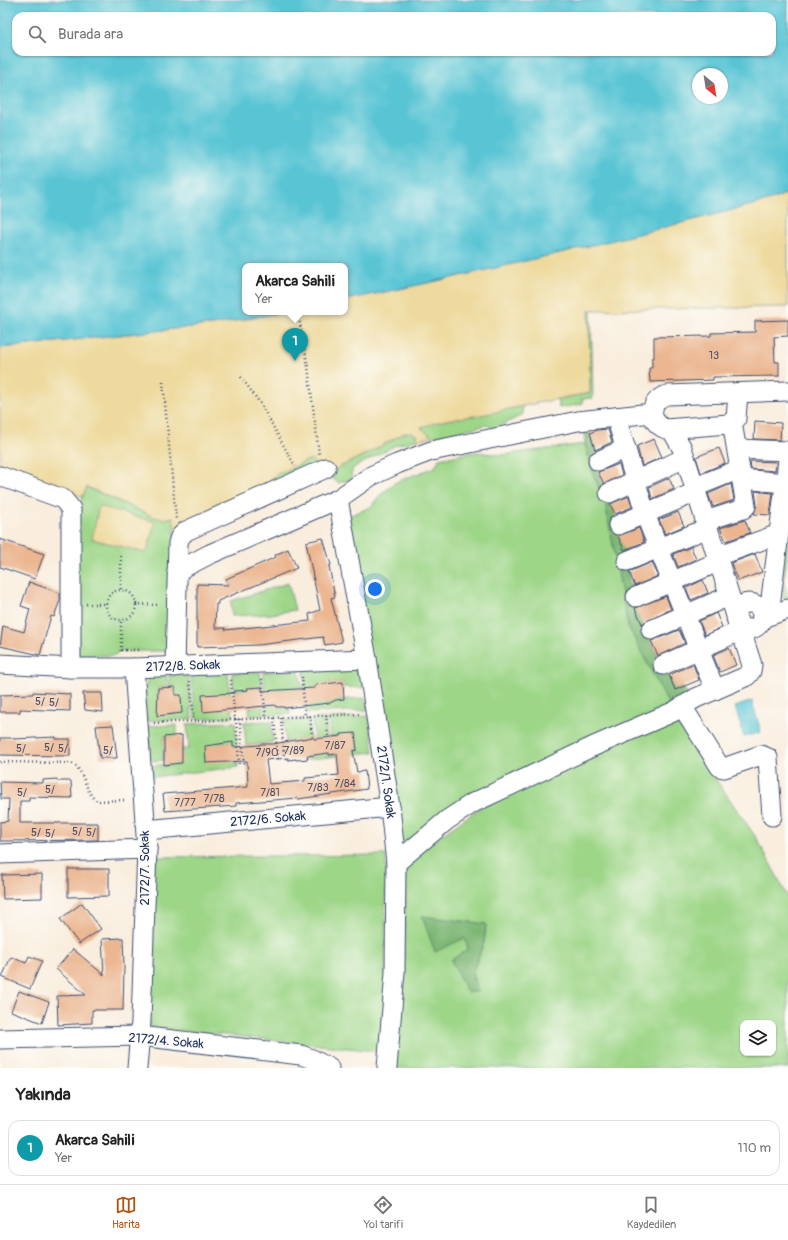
<!DOCTYPE html>
<html lang="tr">
<head>
<meta charset="utf-8">
<style>
  body { margin:0; font-family:Pangolin,sans-serif; background:#f2f2f2; color:#222 }
  .controls { position:absolute; right:12px; bottom:12px; display:grid; overflow:hidden; border-radius:8px; box-shadow:0 1px 3px #0004 }
  .controls button { width:36px; height:36px; display:grid; place-items:center; padding:0; border:0; border-bottom:1px solid #e0e0e0; background:#fff; color:#222; font:20px sans-serif }
  .compass { position:absolute; left:692px; top:68px; width:36px; height:36px; border-radius:50%; background:#fff; box-shadow:0 1px 3px #0004; rotate:150deg }
  .you { position:absolute; left:375px; top:589px; width:14px; height:14px; margin:-10px; border:3px solid #fff; border-radius:50%; background:#1a73e8; box-shadow:0 0 0 6px #1a73e833 }
  .badge { display:grid; place-items:center; width:26px; height:26px; border-radius:50%; background:#b45309; color:#fff; font-size:13px; font-weight:700 }
  .pin { position:absolute; translate:-50% -33px; filter:drop-shadow(0 1px 2px #0008) }
  .pin::after { content:''; position:absolute; top:21px; width:14px; height:12px; background:inherit; clip-path:polygon(0 0,100% 0,50% 100%) }
  .popup { position:absolute; left:242px; top:263px; width:106px; height:52px; box-sizing:border-box; display:grid; place-content:center; border-radius:8px; background:#fff; filter:drop-shadow(0 1px 3px #0005); font-size:13px; white-space:nowrap; color:#767676 }
  .popup b { font-size:15px; color:#222 }
  .popup::after { content:''; position:absolute; left:50%; top:100%; margin-left:-8px; border:8px solid transparent; border-top-color:#fff }
  .list { margin:0; padding:0; list-style:none }
  h2 { display:flex; justify-content:space-between; align-items:center; height:52px; margin:0; padding:0 16px; font-size:17px }
  h2 small { font-size:13px; font-weight:400; color:#767676 }
  .list li { display:grid; grid-template-columns:26px 1fr auto; gap:12px; align-items:center; box-sizing:border-box; height:56px; margin:0 8px 8px; padding:0 8px; border:1px solid #e0e0e0; border-radius:12px }
  .list b { display:block; font-size:15px; white-space:nowrap }
  .list p { margin:0; font-size:13px; white-space:nowrap; color:#767676 }
  .list em { font-size:13px; font-style:normal; color:#767676 }
  .icon { flex:none; width:22px; height:22px; fill:none; stroke:currentColor; stroke-width:2; stroke-linecap:round; stroke-linejoin:round }
  .map { position:relative; flex:none; width:788px; height:1068px; overflow:hidden }
  .search { position:absolute; background:#fff; box-shadow:0 1px 3px #0004; left:12px; right:12px; top:12px; height:44px; display:flex; align-items:center; gap:10px; box-sizing:border-box; padding:0 14px; border-radius:12px; color:#767676; font-size:15px }
  .sheet { height:116px; background:#fff }
  nav { display:flex; justify-content:space-around; align-items:center; box-sizing:border-box; height:56px; border-top:1px solid #e0e0e0; background:#fff; font-size:11px; color:#767676 }
  nav a { display:grid; justify-items:center; gap:2px }
  nav .on { color:#b45309 }
  .map>svg:first-child { display:block }
  .green { fill:#9ed688; stroke:#5c8273; fill-rule:evenodd }
  .forest { fill:#7eb774; stroke:#4c7369 }
  .sand { fill:#eeda9e; stroke:#84847e }
  .water { fill:#59c4d4; stroke:#3a7a99; fill-rule:evenodd }
  .building { fill:#ebb690; fill-rule:evenodd }
  .lines { fill:none; stroke-linecap:round; stroke-linejoin:round }
  .minor-casing { stroke:#3c4c71; stroke-width:21 }
  .path { stroke:#3c4c71; stroke-width:2.5; stroke-dasharray:1 3; stroke-linecap:butt }
  .minor { stroke:#fff; stroke-width:19 }
  .labels { text-anchor:middle; dominant-baseline:central; stroke-width:3; stroke-linejoin:round; paint-order:stroke }
  .number-label { font-size:11px; fill:#4f516a }
  .street-label { font-size:13px; fill:#1b2f5e; stroke:#fdfcf7 }
</style>
</head>
<body>
<div class="map">
<svg width="788" height="1068" viewBox="0 0 788 1068">
  <rect width="100%" height="100%" fill="#fdfcf7"/>
  <filter id="ink" filterUnits="userSpaceOnUse"><feTurbulence type="fractalNoise" baseFrequency=".025" numOctaves="2"/><feDisplacementMap in="SourceGraphic" scale="8" xChannelSelector="R" yChannelSelector="G"/><feConvolveMatrix kernelMatrix="1 2 1 2 8 2 1 2 1" color-interpolation-filters="sRGB"/></filter>
  <filter id="wash" filterUnits="userSpaceOnUse"><feTurbulence type="fractalNoise" baseFrequency=".012" numOctaves="4" result="noise"/><feDisplacementMap in="SourceGraphic" scale="16" xChannelSelector="R" yChannelSelector="G"/><feGaussianBlur stdDeviation="0.9" result="paint"/><feColorMatrix in="noise" values="0 0 0 0 0 0 0 0 0 0 0 0 0 0 0 0 0 1.4 0 .05"/><feComposite in="paint" operator="in"/></filter>
  <g filter="url(#wash)">
    <rect width="100%" height="100%" fill="#f9eddd"/>
    <!-- green -->
    <g class="green">
      <path d="M589 310H591L593 398 582 399V404L559 408 557 399 590 393Z"/>
      <path d="M523 404 522 415 494 429 487 425 432 437 421 428 433 422 486 414Z"/>
      <path d="M412 432 418 437 416 440 396 445 353 468 351 475 354 478 338 483 330 476 337 468 370 452 404 433Z"/>
      <path d="M585 444 593 474 605 502 628 626 670 707 400 844 346 517 371 507 378 497 396 482 435 467 439 459 475 452 502 455Z"/>
      <path d="M312 459 317 465 262 490 275 475Z"/>
      <path d="M86 487 154 517 164 519 174 517 175 530 169 654H166L165 651H118L117 655 78 656 76 517Z"/>
      <path d="M788 495V550L784 581 788 599 787 601 777 592Z"/>
      <path d="M288 583 295 610 271 614 232 616 231 601Z"/>
      <path d="M361 668 364 688 343 687V682L329 683 324 702 325 704 330 703 336 700 366 698 368 710 306 713 304 670Z"/>
      <path d="M299 670 302 689 288 691 290 714 267 715 263 672Z"/>
      <path d="M260 672 262 687 234 691 232 673Z"/>
      <path d="M228 673 233 717 195 719 191 674Z"/>
      <path d="M188 674 192 719 147 721 145 690 148 675H166L168 687 158 688V701L177 695H175V687H170L169 675Z"/>
      <path d="M263 705 264 715 250 716 249 708Z"/>
      <path d="M369 716 374 752 343 755 349 751 357 750 355 733 330 737 328 718Z"/>
      <path d="M672 716 757 839 788 897V1068H394L405 935V861L497 796ZM423 917 486 924 484 943 472 973 478 992 452 960 468 949 465 937ZM743 1023H773V1053H743Z"/>
      <path d="M325 718 329 755 337 754 338 756 302 760V758H307V756L316 755 312 719Z"/>
      <path d="M308 719 310 738 286 742 283 720Z"/>
      <path d="M271 721 273 742 246 746 244 722Z"/>
      <path d="M235 722 238 767 152 777 151 766 181 763 182 749H189L187 724ZM233 742 220 762 219 743Z"/>
      <path d="M177 725V736L164 737V760L151 761 148 726Z"/>
      <path d="M386 855 385 1052 149 1027 152 857Z"/>
    </g>
    <!-- forest -->
    <g class="forest">
      <path d="M591 424 590 433 597 457 596 467 618 522 617 533 627 555V567L634 604 659 659 662 658 675 690 683 687 688 695 670 707 628 626 605 502 593 474 585 444 584 425Z"/>
      <path d="M422 916 486 924 484 943 472 973 478 992H467L451 960 468 949 465 938 435 952Z"/>
    </g>
    <!-- sand -->
    <g class="sand">
      <path d="M788 193V307L589 310 590 393C555 399 521 406 487 414 465 418 442 418 421 428L432 437 416 440 418 437 412 432 404 433 370 452 337 468 326 481 322 463 317 465 311 459 275 475 262 490 175 530 173 517 164 519 154 517 87 487 82 497 0 467V348L219 324 283 312H345V300C488 272 629 236 771 200Z"/>
      <path d="M99 506 155 522 147 553 92 539Z"/>
    </g>
    <!-- water -->
    <g class="water">
      <path d="M0 0H788V193L771 200C629 237 488 272 345 300V266H245V312H283L219 324 0 348ZM16 16H772V52H16ZM698 74H722V98H698Z"/>
      <path d="M752 701 761 732 744 737 735 707Z"/>
    </g>
    <g id="blocks">
      <!-- building -->
      <g class="building">
        <path d="M788 320V336L774 337 775 362H779V376L713 377V380L650 382 649 368H652V358H654V337L711 336V333L755 332V321Z"/>
        <path d="M755 421 781 423 780 440 754 439Z"/>
        <path d="M608 429 612 442 595 450 590 433 597 430Z"/>
        <path d="M654 439 662 457 642 466 637 446Z"/>
        <path d="M719 448 725 463 701 473 696 457Z"/>
        <path d="M750 461 776 462 775 471 751 469Z"/>
        <path d="M619 464 622 475 604 484 598 472Z"/>
        <path d="M669 478 674 489 652 499 649 487Z"/>
        <path d="M731 484 734 500 713 507 708 494Z"/>
        <path d="M755 491 773 493 770 515 754 514 757 505Z"/>
        <path d="M629 496 632 507 615 514 610 504Z"/>
        <path d="M678 512 684 526 665 534 659 520Z"/>
        <path d="M745 520 750 533 726 541 720 528Z"/>
        <path d="M639 528 644 542 624 550 618 536Z"/>
        <path d="M323 538 331 565 329 566 335 597 331 598 342 642 325 645 323 637 258 645 197 647V584L229 585 226 579 276 557 275 555 288 549 297 568 218 601V604H216L215 628H225V630L310 621 309 614 320 610 306 542Z"/>
        <path d="M0 539 44 554 35 579 0 567Z"/>
        <path d="M691 547 696 559 678 567 673 554Z"/>
        <path d="M755 554 762 572 738 581 731 563Z"/>
        <path d="M652 562 658 576 635 586 629 572Z"/>
        <path d="M703 580 708 593 691 600 686 588Z"/>
        <path d="M29 582 60 593V600L54 617 51 616 40 655 0 646 3 626 24 632 30 609 21 606Z"/>
        <path d="M666 596 671 609 642 624 635 608Z"/>
        <path d="M716 613 722 627 705 635 699 621Z"/>
        <path d="M679 630 685 643 658 656 651 641Z"/>
        <path d="M729 648 736 665 720 672 713 655Z"/>
        <path d="M693 664 699 680 675 690 669 675Z"/>
        <path d="M343 682 344 699 336 700 330 703 284 708V707H276L275 705 203 712 202 695 234 693V691L248 690 247 688 262 687V691L315 688V685Z"/>
        <path d="M175 687V695H181L182 713 157 716 158 688Z"/>
        <path d="M33 692 70 694V711L20 709V712H0V695L33 694Z"/>
        <path d="M83 693H102L103 712 85 710Z"/>
        <path d="M113 725 117 758H100L96 726Z"/>
        <path d="M355 733 357 750 353 751 357 772 365 771 367 789 298 799V798L236 803V806L165 811 163 794 248 787 247 761 206 763 205 746 233 742V747L260 745V744H273L313 737 314 739 341 736V734ZM329 753V755L337 754 339 775 305 778V781L269 784 266 760 288 758V760L296 759V760L308 759 307 756Z"/>
        <path d="M182 735V763L164 765V737Z"/>
        <path d="M56 737V739H70V756L0 755V738H14V739Z"/>
        <path d="M57 779V781H71L72 798 29 797V801H20V823H98V840L0 841V822L8 821 9 799H1L0 782 43 783V780Z"/>
        <path d="M68 869H109V896L68 897Z"/>
        <path d="M42 874V898L3 899 2 875Z"/>
        <path d="M82 903 101 929 79 944 60 919Z"/>
        <path d="M123 938 124 967 123 1010H92V1023L58 1025 57 996 86 995 56 969 73 949 104 975 102 939Z"/>
        <path d="M29 956 42 961 30 989 2 977 11 957 26 963Z"/>
        <path d="M19 991 49 1002 42 1023 11 1011Z"/>
      </g>
    </g>
  </g>
  <g filter="url(#ink)">
    <use href="#blocks" fill-opacity="0" stroke="#3c4c71" stroke-width="1"/>
    <g class="lines">
      <!-- minor casing -->
      <g class="minor-casing">
        <g id="minor">
          <path d="M738 393 736 419 728 424 666 429C647 422 649 400 667 395L788 391"/>
          <path d="M616 417 647 519 715 690"/>
          <path d="M737 449 788 451"/>
          <path d="M598 461 626 448"/>
          <path d="M0 476 63 499 71 509V668"/>
          <path d="M742 479 785 483"/>
          <path d="M695 487 740 469"/>
          <path d="M609 493 685 458"/>
          <path d="M338 499 367 659 390 807 396 863 395 972 387 1068"/>
          <path d="M705 521 743 509 746 506 732 422"/>
          <path d="M618 525 696 492"/>
          <path d="M716 553 729 552 779 534"/>
          <path d="M627 561 708 528"/>
          <path d="M177 571 210 554 338 499 371 476 397 464 431 451 578 421 652 413"/>
          <path d="M636 597 718 562"/>
          <circle cx="749" cy="616" r="13"/>
          <path d="M769 615 788 460"/>
          <path d="M762 618 788 609"/>
          <path d="M651 630 729 596"/>
          <path d="M0 664 71 668H134L367 659"/>
          <path d="M663 665 740 631"/>
          <path d="M175 667 178 543 180 537 186 531 326 468"/>
          <path d="M134 668 147 849 141 1021 137 1068"/>
          <path d="M682 706 720 767 724 768 761 755 768 758 772 816"/>
          <path d="M146 830 390 807"/>
          <path d="M0 854 147 849"/>
          <path d="M396 863 447 820 473 803 592 747 673 712 696 698 747 676 751 671 752 665 682 448 671 429"/>
          <path d="M0 1039 139 1036 301 1055 312 1059 329 1068"/>
        </g>
      </g>
      <!-- path -->
      <g class="path">
        <path d="M299 318 308 367 319 454"/>
        <path d="M241 377 260 403 295 466"/>
        <path d="M163 382 176 519"/>
        <path d="M121 589V555"/>
        <circle cx="121" cy="605" r="15"/>
        <path d="M86 604H105"/>
        <path d="M136 604 160 605"/>
        <path d="M121 650H140"/>
        <path d="M121 651V620"/>
        <path d="M302 677 305 716"/>
        <path d="M262 679 266 718"/>
        <path d="M231 680 235 719"/>
        <path d="M190 681 194 721"/>
        <path d="M326 715 328 736"/>
        <path d="M310 716 312 736"/>
        <path d="M274 718 278 760"/>
        <path d="M281 718 284 756"/>
        <path d="M236 719 239 764"/>
        <path d="M240 719 244 764"/>
        <path d="M154 723 359 714"/>
        <path d="M0 762 71 763C85 769 84 792 97 801L127 800"/>
      </g>
      <!-- minor -->
      <use href="#minor" class="minor"/>
    </g>
  </g>
  <g class="labels">
    <!-- number labels -->
    <g class="number-label">
      <text x="714" y="355">13</text>
      <text x="40" y="701">5/</text>
      <text x="54" y="702">5/</text>
      <text x="335" y="745">7/87</text>
      <text x="49" y="747">5/</text>
      <text x="21" y="748">5/</text>
      <text x="63" y="748">5/</text>
      <text x="108" y="750">5/</text>
      <text x="294" y="750">7/89</text>
      <text x="267" y="752">7/90</text>
      <text x="345" y="783">7/84</text>
      <text x="318" y="787">7/83</text>
      <text x="50" y="789">5/</text>
      <text x="22" y="792">5/</text>
      <text x="270" y="792">7/81</text>
      <text x="214" y="798">7/78</text>
      <text x="185" y="802">7/77</text>
      <text x="77" y="831">5/</text>
      <text x="36" y="832">5/</text>
      <text x="91" y="832">5/</text>
      <text x="50" y="833">5/</text>
    </g>
    <!-- street labels -->
    <g class="street-label">
      <text transform="translate(183 666) rotate(-2)">2172/8. Sokak</text>
      <text transform="translate(386 782) rotate(82)">2172/1. Sokak</text>
      <text transform="translate(268 819) rotate(-5)">2172/6. Sokak</text>
      <text transform="translate(145 868) rotate(-90)">2172/7. Sokak</text>
      <text transform="translate(166 1041) rotate(5)">2172/4. Sokak</text>
    </g>
  </g>
</svg>
<div class="controls">
<button><svg class="icon" aria-label="layers" viewBox="0 0 24 24"><path d="M12 4l9 5-9 5-9-5zM3 14l9 5 9-5"/></svg></button>
</div>
<svg class="compass" viewBox="-18 -18 36 36"><path d="M0-13l5 13h-10z" fill="#e53935"/><path d="M0 13l5-13h-10z" fill="#767676"/></svg>
<div class="you"></div>
<div class="pin badge" style="left:295px;top:361px;background:#0f9aa8">1</div>
<div class="popup"><b>Akarca Sahili</b>Yer</div>
<div class="search"><svg class="icon" aria-label="search" viewBox="0 0 24 24"><circle cx="10" cy="10" r="6"/><path d="M15 15l6 6"/></svg>Burada ara</div>
</div>
<section class="sheet">
<h2>Yakında<small></small></h2>
<ul class="list">
<li><span class="badge" style="background:#0f9aa8">1</span><div><b>Akarca Sahili</b><p>Yer</p></div><em>110 m</em></li>
</ul>
</section>
<nav>
<a class="on"><svg class="icon" aria-label="map" viewBox="0 0 24 24"><path d="M3 6l6-2 6 2 6-2v14l-6 2-6-2-6 2zM9 4v14M15 6v14"/></svg>Harita</a>
<a><svg class="icon" aria-label="directions" viewBox="0 0 24 24"><path d="M12 3l9 9-9 9-9-9zM9 14v-3h6M13 9l2 2-2 2"/></svg>Yol tarifi</a>
<a><svg class="icon" aria-label="saved" viewBox="0 0 24 24"><path d="M7 4h10v16l-5-4-5 4z"/></svg>Kaydedilen</a>
</nav>
</body>
</html>
